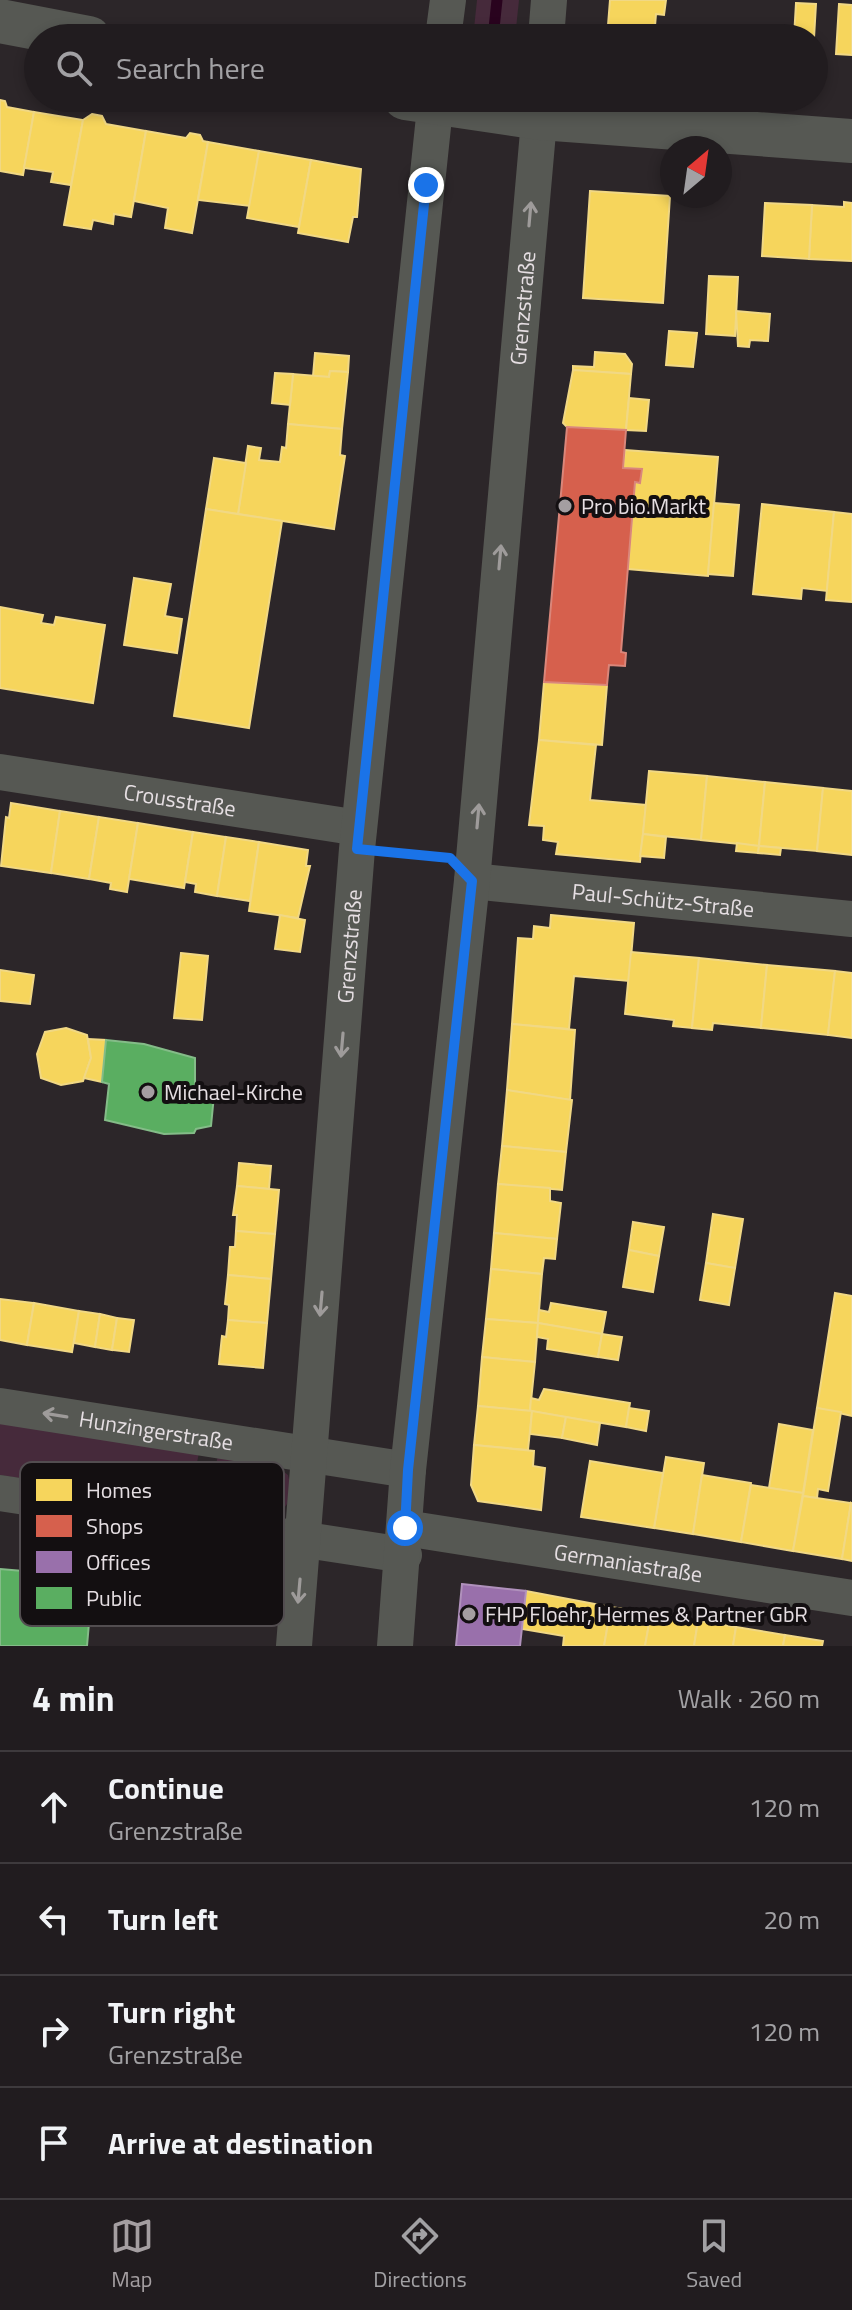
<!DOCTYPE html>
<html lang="en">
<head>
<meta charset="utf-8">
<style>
  body { margin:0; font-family:"Titillium Web",sans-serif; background:#292528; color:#f1f3f6 }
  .compass { position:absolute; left:660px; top:136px; width:72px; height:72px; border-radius:50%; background:#211c1f; box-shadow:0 4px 12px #0003; rotate:29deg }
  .stop { position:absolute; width:24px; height:24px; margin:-18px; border:6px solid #1a73e8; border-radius:50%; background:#fff }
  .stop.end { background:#1a73e8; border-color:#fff; box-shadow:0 2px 8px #0008 }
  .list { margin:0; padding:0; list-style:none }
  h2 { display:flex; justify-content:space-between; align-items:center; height:104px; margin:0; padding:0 32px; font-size:34px }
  h2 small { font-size:26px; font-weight:400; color:#a2a1a4 }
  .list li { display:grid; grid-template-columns:52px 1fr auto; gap:24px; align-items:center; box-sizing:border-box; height:112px; padding:0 32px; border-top:2px solid #3e3a3d }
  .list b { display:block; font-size:30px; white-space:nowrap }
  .list p { margin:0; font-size:26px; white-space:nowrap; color:#a2a1a4 }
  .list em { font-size:26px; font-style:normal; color:#a2a1a4 }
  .icon { flex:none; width:44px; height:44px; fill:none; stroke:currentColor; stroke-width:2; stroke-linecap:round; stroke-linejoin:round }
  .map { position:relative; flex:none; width:852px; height:1646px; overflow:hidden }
  .search { position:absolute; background:#211c1f; box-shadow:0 4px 12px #0003; left:24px; right:24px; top:24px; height:88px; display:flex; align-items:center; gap:20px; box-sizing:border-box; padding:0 28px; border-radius:44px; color:#a2a1a4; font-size:30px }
  .sheet { height:552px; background:#211c1f }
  nav { display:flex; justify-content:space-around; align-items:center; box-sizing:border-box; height:112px; border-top:2px solid #3e3a3d; background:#211c1f; font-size:22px; color:#a2a1a4 }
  nav a { display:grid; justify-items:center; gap:4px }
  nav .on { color:#a49ea1 }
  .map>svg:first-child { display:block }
  .green { fill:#462a3b }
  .homes { fill:#f6d55c; stroke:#f1d884; stroke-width:2 }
  .shops { fill:#d6604d; stroke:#da867a; stroke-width:2 }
  .offices { fill:#9970ab; stroke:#b091bc; stroke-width:2 }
  .public { fill:#5aae61; stroke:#84bc88; stroke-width:2 }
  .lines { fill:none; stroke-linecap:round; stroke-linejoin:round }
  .stream { stroke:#29031e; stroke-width:11 }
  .path { stroke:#595957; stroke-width:5; stroke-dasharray:6 4; stroke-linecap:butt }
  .minor { stroke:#565853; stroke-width:36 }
  .tertiary { stroke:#565853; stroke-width:44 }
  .oneway { stroke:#9e9b9a }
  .route { stroke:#1a73e8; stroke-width:10 }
  .poi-dot { fill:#a49ea1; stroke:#130f11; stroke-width:3 }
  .labels { text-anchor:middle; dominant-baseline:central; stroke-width:8; stroke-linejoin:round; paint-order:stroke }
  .street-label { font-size:22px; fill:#e5dee2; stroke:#130f11 }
  .poi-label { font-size:22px; fill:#e5dee2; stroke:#130f11; text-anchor:start }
  .key { fill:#130f11; stroke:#524d50; stroke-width:2 }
  .key-label { font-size:22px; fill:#e5dee2 }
</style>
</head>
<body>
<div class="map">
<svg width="852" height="1646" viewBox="0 0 852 1646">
  <rect width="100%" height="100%" fill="#2c2629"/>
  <!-- green -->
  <g class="green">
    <path d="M477 0H519L515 38H473Z"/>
    <path d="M0 1422 199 1453 188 1505 0 1475Z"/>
    <path d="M218 1455 279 1468 288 1475C303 1533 240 1513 207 1508Z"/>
  </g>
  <!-- homes -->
  <g class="homes">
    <path d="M610 0H666L664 15 656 14 654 38H607Z"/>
    <path d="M796 3 816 4 814 38H794Z"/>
    <path d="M839 4 852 5V55L836 54Z"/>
    <path d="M0 100 5 101 7 107 34 112 23 175 0 171Z"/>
    <path d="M34 112 83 120 71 185 51 182 53 172 24 168Z"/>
    <path d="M92 114 102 116 106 124 146 131 131 217 114 214 113 224 93 220 91 229 64 225 83 120Z"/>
    <path d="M146 131 186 138 190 133 200 135 203 141 208 142 192 233 165 228 168 208 134 201Z"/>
    <path d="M208 142 259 151 250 206 198 200Z"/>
    <path d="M259 151 311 160 299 227 247 218Z"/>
    <path d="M311 160 361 169 357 217H353L348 242 298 233Z"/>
    <path d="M590 191 670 196 663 303 583 298Z"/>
    <path d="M844 202 852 203V261L809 259 812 205 844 207Z"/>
    <path d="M765 203 812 205 809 259 762 256Z"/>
    <path d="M709 276 738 277 735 336 706 334Z"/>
    <path d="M736 311 770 314 768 341 750 340 749 347 738 346Z"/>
    <path d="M669 331 697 333 693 367 666 365Z"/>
    <path d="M595 352 625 354 632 364 631 374 573 370V366L594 367Z"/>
    <path d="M315 353 349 356 348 372 330 371 329 377 313 376Z"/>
    <path d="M573 370 631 374 626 430 567 427 563 423Z"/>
    <path d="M330 371 348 372 342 429 288 424 293 374 329 377Z"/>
    <path d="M275 373 293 374 290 405 272 403Z"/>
    <path d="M629 398 649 400 646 431 626 430Z"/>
    <path d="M288 424 342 429 340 455 345 456 334 529 238 514 248 446 261 448 259 460 280 462 282 447 286 448Z"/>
    <path d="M625 450 718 457 708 576 628 569 635 482 640 483 642 469 623 468Z"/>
    <path d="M214 458 246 463 238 514 206 509Z"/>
    <path d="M714 503 739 505 733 576 708 574Z"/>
    <path d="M762 504 834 512 827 591 802 588 801 599 753 594Z"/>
    <path d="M206 509 282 521 249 728 174 716Z"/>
    <path d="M834 512 852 514V602L826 600Z"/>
    <path d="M134 578 171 584 165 616 182 619 177 653 124 645Z"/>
    <path d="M0 607 43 615 41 623 54 625 56 617 105 625 93 703 0 688Z"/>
    <path d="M544 682 607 685 602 745 539 740Z"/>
    <path d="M539 740 596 745 590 800 646 805 640 862 556 854 558 842 543 840 544 826 529 825Z"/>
    <path d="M649 771 707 776 701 840 643 834Z"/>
    <path d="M707 776 765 782 759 846 701 840Z"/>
    <path d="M765 782 823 788 817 851 759 846Z"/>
    <path d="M823 788 852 791V855L817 851Z"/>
    <path d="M11 803 60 811 51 873 1 866 6 817 9 818Z"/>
    <path d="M60 811 99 817 89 879 51 873Z"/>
    <path d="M99 817 138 823 127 892 110 889 111 883 89 879Z"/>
    <path d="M138 823 193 832 184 888 129 879Z"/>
    <path d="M193 832 226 837 217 896 195 892 196 884 185 882Z"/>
    <path d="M643 834 666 837 664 858 640 856Z"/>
    <path d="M226 837 259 842 250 901 217 896Z"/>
    <path d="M259 842 308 850 306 866H310L298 918 249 911Z"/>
    <path d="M737 843 759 846 758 853 736 851Z"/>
    <path d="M759 846 781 848 780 855 758 853Z"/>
    <path d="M280 915 305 920 300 952 275 949Z"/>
    <path d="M551 915 634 923 629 981 574 976 569 1029 512 1024 518 938 533 939 534 926 550 928Z"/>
    <path d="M631 952 699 958 692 1028 673 1026 674 1020 625 1014Z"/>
    <path d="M181 953 208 956 202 1020 174 1018Z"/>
    <path d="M699 958 767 965 761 1028 713 1023 712 1030 692 1028Z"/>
    <path d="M767 965 835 971 828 1035 761 1028Z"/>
    <path d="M0 970 34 975 30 1004 0 1001Z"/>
    <path d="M835 971 852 973V1038L828 1035Z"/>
    <path d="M512 1024 575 1030 570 1100 507 1090Z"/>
    <path d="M66 1028 87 1035 91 1058 83 1081 61 1085 41 1078 37 1054 45 1032Z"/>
    <path d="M88 1039 106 1040 102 1082 84 1078 91 1058Z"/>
    <path d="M507 1090 572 1100 566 1152 502 1146Z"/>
    <path d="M502 1146 566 1152 562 1190 498 1184Z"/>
    <path d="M239 1163 271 1166 269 1189 237 1186Z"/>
    <path d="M498 1184 550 1188V1201L561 1203 557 1239 494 1233Z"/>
    <path d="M237 1186 279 1190 275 1234 236 1231 237 1215H233Z"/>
    <path d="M713 1214 743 1219 735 1268 706 1263Z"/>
    <path d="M633 1222 664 1227 659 1256 629 1250Z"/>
    <path d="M236 1231 275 1234 271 1279 228 1275 230 1247H235Z"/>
    <path d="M494 1233 557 1239 555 1259 544 1258 542 1274 491 1269Z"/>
    <path d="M629 1250 659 1256 653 1292 623 1287Z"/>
    <path d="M706 1263 735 1268 729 1305 700 1300Z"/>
    <path d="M491 1269 542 1274 538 1323 486 1319Z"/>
    <path d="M228 1275 271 1279 267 1323 228 1320 229 1305 225 1304Z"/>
    <path d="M835 1293 852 1296V1416L817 1408Z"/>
    <path d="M0 1299 34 1303 27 1345 0 1340Z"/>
    <path d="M34 1303 79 1311 72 1352 27 1345Z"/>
    <path d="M551 1303 606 1312 602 1334 538 1323 539 1310 549 1312Z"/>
    <path d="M79 1311 100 1314 95 1347 74 1343Z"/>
    <path d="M100 1314 117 1318 112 1350 95 1347Z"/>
    <path d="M117 1318 134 1320 129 1352 112 1350Z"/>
    <path d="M486 1319 538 1323 535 1362 482 1357Z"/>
    <path d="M228 1320 267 1323 263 1368 219 1364 222 1336 226 1337Z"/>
    <path d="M538 1323 602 1334 598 1357 547 1349 548 1339 537 1337Z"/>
    <path d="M602 1334 622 1337 618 1360 598 1357Z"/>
    <path d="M482 1357 535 1362 530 1411 478 1406Z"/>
    <path d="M544 1389 630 1403 626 1427 530 1411 531 1398 539 1400Z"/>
    <path d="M478 1406 532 1411 528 1450 474 1445Z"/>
    <path d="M629 1408 649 1411 646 1431 626 1427Z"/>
    <path d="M817 1408 841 1412 828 1491 818 1489 817 1498 803 1496Z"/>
    <path d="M532 1411 566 1417 562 1438 530 1434Z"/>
    <path d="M566 1417 600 1423 597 1445 562 1438Z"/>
    <path d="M779 1424 813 1430 803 1493 769 1488Z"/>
    <path d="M474 1445 534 1451 533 1466 545 1468 541 1510 478 1501 471 1485Z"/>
    <path d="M666 1457 704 1463 693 1534 654 1528Z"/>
    <path d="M590 1461 663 1473 654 1528 581 1517Z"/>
    <path d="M702 1475 751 1483 741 1542 693 1534Z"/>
    <path d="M751 1485 803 1493 793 1551 741 1542Z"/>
    <path d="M803 1496 851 1503 842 1559 793 1551Z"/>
    <path d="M851 1503 852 1504V1561L842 1559Z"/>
    <path d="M526 1591 611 1607 604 1646H563L564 1636 522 1629Z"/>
    <path d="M611 1607 651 1613 645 1646H604Z"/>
    <path d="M651 1613 698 1621 694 1646H645Z"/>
    <path d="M698 1621 736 1627 733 1646H694Z"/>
    <path d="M736 1627 785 1635 783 1646H733Z"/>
    <path d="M785 1635 823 1641 822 1646H783Z"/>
  </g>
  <!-- shops -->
  <path class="shops" d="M567 427 626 430 623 468 642 469 640 483 635 482 621 652 626 653 625 666 609 665 607 685 544 682Z"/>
  <!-- offices -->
  <path class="offices" d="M462 1584 526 1591 520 1646H456Z"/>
  <!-- public -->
  <g class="public">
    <path d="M106 1040 144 1044 195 1058V1085L214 1095 211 1126 196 1129 194 1133 164 1134 105 1120 109 1084 102 1082Z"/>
    <path d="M0 1569 93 1577 87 1646H0Z"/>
  </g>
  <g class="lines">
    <!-- stream -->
    <path class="stream" d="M493 38 497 0"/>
    <!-- path -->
    <path class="path" d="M394 853 440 857"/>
    <!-- minor -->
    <g class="minor">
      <path d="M443 38 448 0"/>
      <path d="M546 38 549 0"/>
      <path id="s1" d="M0 772 359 828"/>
      <path id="s2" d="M472 881 852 919"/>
      <path id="s3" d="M0 1406 408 1470"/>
      <path d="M0 1493 404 1555"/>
      <path id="s4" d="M405 1528 852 1598"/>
      <path id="s5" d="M294 1646 357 849 436 98"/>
      <path id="s6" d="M395 1646 408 1470 472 881 541 98"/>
    </g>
    <!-- tertiary -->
    <g class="tertiary">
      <path d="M0 21 89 38"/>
      <path d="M405 98 540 118 852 141"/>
    </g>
  </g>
  <!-- one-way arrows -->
  <defs><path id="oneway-shaft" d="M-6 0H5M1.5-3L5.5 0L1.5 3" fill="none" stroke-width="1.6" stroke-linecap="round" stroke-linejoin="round" transform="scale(2)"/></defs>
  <g class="oneway">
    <use href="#oneway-shaft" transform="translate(530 214) rotate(-85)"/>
    <use href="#oneway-shaft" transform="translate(500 557) rotate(-85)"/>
    <use href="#oneway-shaft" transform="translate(478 816) rotate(-85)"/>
    <use href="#oneway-shaft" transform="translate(342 1045) rotate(95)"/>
    <use href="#oneway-shaft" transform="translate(321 1304) rotate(95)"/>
    <use href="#oneway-shaft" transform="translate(55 1415) rotate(-171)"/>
    <use href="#oneway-shaft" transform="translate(299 1591) rotate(95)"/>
  </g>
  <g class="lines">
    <!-- route -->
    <path class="route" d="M405 1528 408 1470 472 881 450 858 357 849 426 185"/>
  </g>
  <!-- markers -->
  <g class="poi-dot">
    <circle cx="565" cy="506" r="8"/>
    <circle cx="148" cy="1092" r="8"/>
    <circle cx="469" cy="1614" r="8"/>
  </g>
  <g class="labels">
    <!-- street labels -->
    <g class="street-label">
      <text stroke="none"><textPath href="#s6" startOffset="1344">Grenzstraße</textPath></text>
      <text stroke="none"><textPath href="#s1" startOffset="182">Crousstraße</textPath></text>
      <text stroke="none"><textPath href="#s2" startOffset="192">Paul-Schütz-Straße</textPath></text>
      <text stroke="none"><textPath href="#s5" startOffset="702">Grenzstraße</textPath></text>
      <text stroke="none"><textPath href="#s3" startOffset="158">Hunzingerstraße</textPath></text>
      <text stroke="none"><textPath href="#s4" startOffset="226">Germaniastraße</textPath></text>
    </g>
    <!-- poi labels -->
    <g class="poi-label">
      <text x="581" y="506">Pro bio.Markt</text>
      <text x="164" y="1092">Michael-Kirche</text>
      <text x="485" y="1614">FHP Floehr, Hermes &amp; Partner GbR</text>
    </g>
  </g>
  <!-- legend -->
  <rect x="20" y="1462" width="264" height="164" rx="12" class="key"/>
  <rect x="36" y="1479" width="36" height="22" fill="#f6d55c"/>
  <rect x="36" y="1515" width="36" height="22" fill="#d6604d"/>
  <rect x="36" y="1551" width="36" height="22" fill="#9970ab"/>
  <rect x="36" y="1587" width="36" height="22" fill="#5aae61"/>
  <g class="key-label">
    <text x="86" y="1498">Homes</text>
    <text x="86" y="1534">Shops</text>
    <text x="86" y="1570">Offices</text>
    <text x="86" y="1606">Public</text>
  </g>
</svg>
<svg class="compass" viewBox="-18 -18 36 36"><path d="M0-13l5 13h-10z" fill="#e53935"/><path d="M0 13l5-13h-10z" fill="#a2a1a4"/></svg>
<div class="stop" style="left:405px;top:1528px"></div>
<div class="stop end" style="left:426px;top:185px"></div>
<div class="search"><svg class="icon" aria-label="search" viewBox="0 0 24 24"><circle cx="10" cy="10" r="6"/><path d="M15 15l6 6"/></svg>Search here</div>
</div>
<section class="sheet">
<h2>4 min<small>Walk · 260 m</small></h2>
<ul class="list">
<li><svg class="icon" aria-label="ahead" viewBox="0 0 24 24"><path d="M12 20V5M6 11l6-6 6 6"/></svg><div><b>Continue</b><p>Grenzstraße</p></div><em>120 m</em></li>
<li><svg class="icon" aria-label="left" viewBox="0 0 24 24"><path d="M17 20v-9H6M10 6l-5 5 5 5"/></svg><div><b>Turn left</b></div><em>20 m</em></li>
<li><svg class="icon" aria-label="right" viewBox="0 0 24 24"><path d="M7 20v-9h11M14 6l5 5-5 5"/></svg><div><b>Turn right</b><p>Grenzstraße</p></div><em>120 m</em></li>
<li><svg class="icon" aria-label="arrive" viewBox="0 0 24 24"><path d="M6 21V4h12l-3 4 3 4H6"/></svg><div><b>Arrive at destination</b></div></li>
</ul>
</section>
<nav>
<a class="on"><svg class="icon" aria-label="map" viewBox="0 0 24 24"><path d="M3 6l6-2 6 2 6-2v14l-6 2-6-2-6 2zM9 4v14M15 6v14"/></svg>Map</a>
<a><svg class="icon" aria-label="directions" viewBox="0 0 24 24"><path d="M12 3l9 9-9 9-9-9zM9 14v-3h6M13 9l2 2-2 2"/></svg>Directions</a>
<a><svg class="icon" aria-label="saved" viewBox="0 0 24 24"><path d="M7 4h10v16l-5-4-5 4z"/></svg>Saved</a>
</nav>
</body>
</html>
